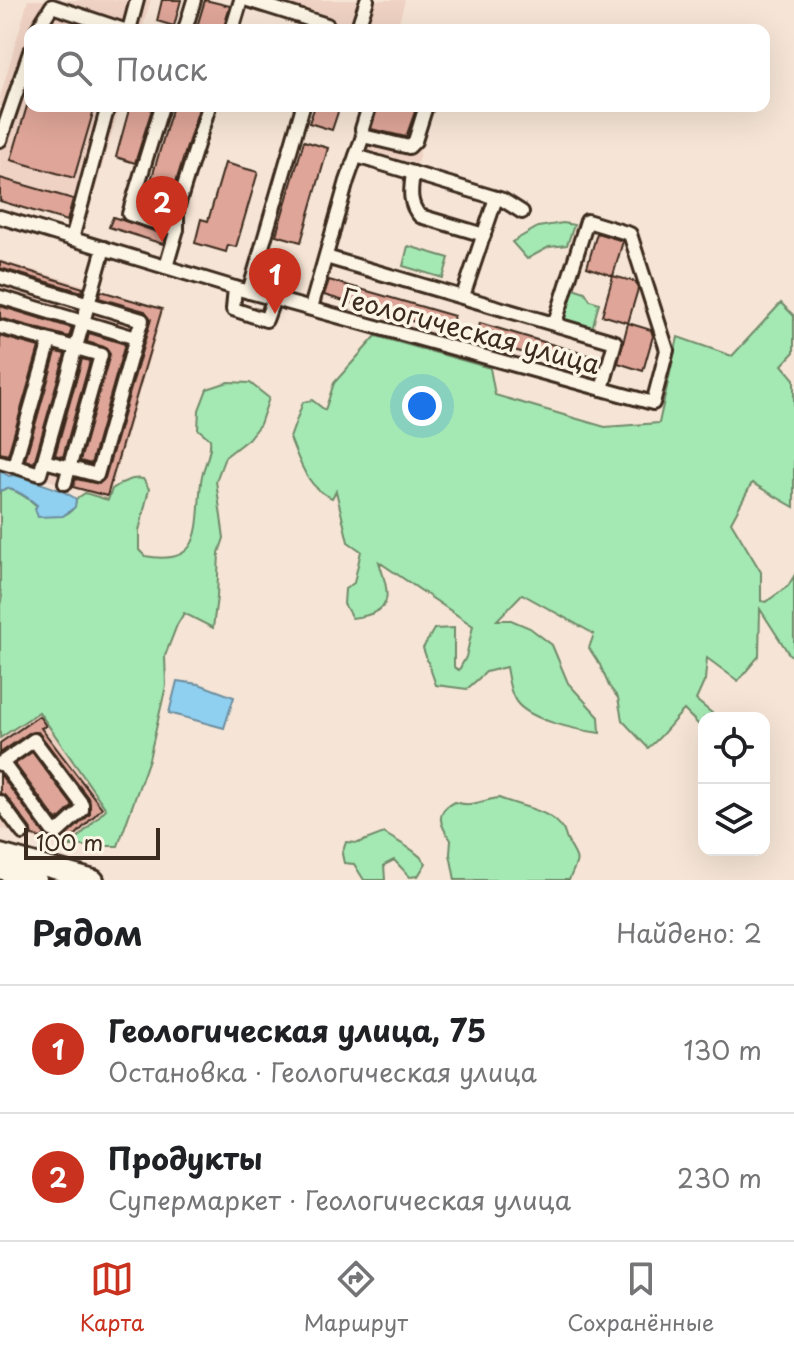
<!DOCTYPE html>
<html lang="ru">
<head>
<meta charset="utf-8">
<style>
  body { margin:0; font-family:"Playpen Sans",sans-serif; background:#f2f2f2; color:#202124 }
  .controls { position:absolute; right:24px; bottom:24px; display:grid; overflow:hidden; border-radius:16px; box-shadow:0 8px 32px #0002 }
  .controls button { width:72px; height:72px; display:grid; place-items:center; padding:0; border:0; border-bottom:2px solid #e0e0e0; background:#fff; color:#202124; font:40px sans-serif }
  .scale { position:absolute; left:24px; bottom:20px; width:136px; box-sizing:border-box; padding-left:8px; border:4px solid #3b2a1e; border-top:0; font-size:22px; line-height:28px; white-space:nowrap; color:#3b2a1e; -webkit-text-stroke:6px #fcf5e5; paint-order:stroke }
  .you { position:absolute; left:422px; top:406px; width:28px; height:28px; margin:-20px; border:6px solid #fff; border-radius:50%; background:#1a73e8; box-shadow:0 0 0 12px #1a73e833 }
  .badge { display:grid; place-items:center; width:52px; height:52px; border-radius:50%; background:#c8321e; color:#fff; font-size:26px; font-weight:700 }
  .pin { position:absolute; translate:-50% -66px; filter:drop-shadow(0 2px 4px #0008) }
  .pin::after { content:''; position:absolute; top:42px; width:28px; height:24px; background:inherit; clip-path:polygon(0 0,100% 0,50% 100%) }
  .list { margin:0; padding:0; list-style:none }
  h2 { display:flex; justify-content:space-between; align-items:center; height:104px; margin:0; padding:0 32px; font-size:34px }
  h2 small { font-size:26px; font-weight:400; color:#757577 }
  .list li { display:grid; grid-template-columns:52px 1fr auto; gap:24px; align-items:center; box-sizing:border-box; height:128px; padding:0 32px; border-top:2px solid #e0e0e0 }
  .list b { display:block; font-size:30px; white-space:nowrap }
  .list p { margin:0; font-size:26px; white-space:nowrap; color:#757577 }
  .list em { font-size:26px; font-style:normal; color:#757577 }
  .icon { flex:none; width:44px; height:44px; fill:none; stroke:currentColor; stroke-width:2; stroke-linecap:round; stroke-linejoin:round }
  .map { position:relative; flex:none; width:794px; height:880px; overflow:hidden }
  .search { position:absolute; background:#fff; box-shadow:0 8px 32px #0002; left:24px; right:24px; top:24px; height:88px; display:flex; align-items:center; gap:20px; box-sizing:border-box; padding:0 28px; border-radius:16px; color:#757577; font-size:30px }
  .sheet { height:360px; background:#fff }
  nav { display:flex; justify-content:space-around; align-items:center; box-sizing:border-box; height:112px; border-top:2px solid #e0e0e0; background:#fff; font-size:22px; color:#757577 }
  nav a { display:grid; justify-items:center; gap:4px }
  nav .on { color:#c8321e }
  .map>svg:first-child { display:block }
  .built { fill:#efd2c3 }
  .green { fill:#a4e9b4; stroke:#708a69; stroke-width:2 }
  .water { fill:#8fcff0; stroke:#6d8d9c; stroke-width:2 }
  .building { fill:#dea598; stroke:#3b2a1e; stroke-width:2 }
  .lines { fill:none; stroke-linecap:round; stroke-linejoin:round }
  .minor-casing { stroke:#3b2a1e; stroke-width:18 }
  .highway-casing { stroke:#3b2a1e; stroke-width:24 }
  .minor { stroke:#fcf5e5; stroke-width:12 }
  .highway { stroke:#fcf5e5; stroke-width:18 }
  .labels { text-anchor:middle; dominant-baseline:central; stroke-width:7; stroke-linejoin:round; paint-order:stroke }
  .street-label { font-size:26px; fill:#3b2a1e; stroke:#fcf5e5 }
</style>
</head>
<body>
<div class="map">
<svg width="794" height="880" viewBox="0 0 794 880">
  <rect width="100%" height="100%" fill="#f6e5d6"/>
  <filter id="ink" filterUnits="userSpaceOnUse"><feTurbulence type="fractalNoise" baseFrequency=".0125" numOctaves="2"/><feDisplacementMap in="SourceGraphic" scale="16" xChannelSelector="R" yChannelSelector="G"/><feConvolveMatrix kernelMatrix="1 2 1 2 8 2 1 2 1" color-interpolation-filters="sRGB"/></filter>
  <g filter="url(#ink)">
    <!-- built -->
    <g class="built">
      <path d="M28 0H151L142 30H30V106H120L86 221 0 201V97Z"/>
      <path d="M265 0H405L397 30H364Z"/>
      <path d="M365 106H432L417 164 357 147 358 140 354 138Z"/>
      <path d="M0 260 164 309 108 500 0 464Z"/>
      <path d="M39 712 106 809 66 849 0 828V738Z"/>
    </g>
    <!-- green -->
    <g class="green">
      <path d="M563 223 574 225 567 245 549 247 527 259 512 242 538 227Z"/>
      <path d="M408 246 449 258 443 278 403 266Z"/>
      <path d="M576 289 585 292 590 300 599 303 592 329 566 321 562 315 572 290Z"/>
      <path d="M781 303 794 316V352L782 365 794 379V507L752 483 731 522 761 572V601L766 602 788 586 794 576V657L789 654 760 609 759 656 738 681 707 658 705 680 696 700 718 718H704V730L684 710C670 724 664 735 648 748L622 720 618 698 609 686 600 665 589 648 594 634 522 594 497 620H511L530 628 552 645 568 683 599 717 600 733C578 730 524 720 514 698 509 689 508 677 506 667L486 672 467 689 436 685 423 648 434 629 454 628V667L459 670 466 657 473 626 379 562C390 596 395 613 352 618L344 604 345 589 354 583 361 551 348 542 336 491 332 498C307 488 300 462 290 438L303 402 312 400 325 410 334 383 376 336 490 368 495 395 605 427 659 423 678 337 732 356Z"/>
      <path d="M228 382 250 383 269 398 260 424 248 439 225 457 216 481 224 538 219 553 217 597 213 628 184 613 177 625 165 656 166 686 149 759 118 846H70L106 809 39 712 0 738V605L2 596 0 589V491L7 488C23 493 35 504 47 515 61 516 75 516 76 499L85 493 108 500 112 489C121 483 131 477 143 479L149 489 139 531V550L145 556C205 567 196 525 201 482 202 467 212 455 210 439L198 429 199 410 207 389Z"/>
      <path d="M499 798C517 806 551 810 562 828 565 831 565 836 567 840 579 863 580 855 569 880H455L450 854 451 840C440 825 434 812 454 802 473 808 480 800 499 798Z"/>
      <path d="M384 833C399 843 415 849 426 863L418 876 410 877 394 860 384 865 385 880H364L354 864 344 863 342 854 346 842 358 843Z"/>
    </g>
    <!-- water -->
    <g class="water">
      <path d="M0 471 9 476 15 475C34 482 61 488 76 499L75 507 63 516 38 517 35 509 37 505C29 498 18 491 7 488L0 491Z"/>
      <path d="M177 681 199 684 234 697 224 728 169 713Z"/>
    </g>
    <!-- building -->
    <g class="building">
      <path d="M162 0H181L174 26 157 21Z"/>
      <path d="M205 0 230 6 223 30H196Z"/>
      <path d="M27 106H95L74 178 11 160Z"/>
      <path d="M130 106H153L135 163 116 157Z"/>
      <path d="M173 106 199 108 170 201 147 194Z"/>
      <path d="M315 106H340L332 130 309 123Z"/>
      <path d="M378 106H417L406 137 371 129Z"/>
      <path d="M304 141 328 148 301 242 276 235Z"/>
      <path d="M225 163 258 172 236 247 228 245 226 252 195 243 201 219 208 221Z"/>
      <path d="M0 178 73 199 67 221 0 201Z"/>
      <path d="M113 217 166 235 163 244 109 227Z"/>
      <path d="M597 233 623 241 613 276 587 267Z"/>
      <path d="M0 262 83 288 82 292 0 268Z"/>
      <path d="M613 276 636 282 638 289 628 323 602 315Z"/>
      <path d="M329 280 454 316 449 332 324 295Z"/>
      <path d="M101 291 162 309 107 496 73 487 76 479 99 484 105 478 151 319 145 311 99 298Z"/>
      <path d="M0 306 72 328 69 337 0 318Z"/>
      <path d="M480 323 601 359 597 374 476 339Z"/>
      <path d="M628 323 651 330 653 336 643 371 618 363Z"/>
      <path d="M89 333 125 344 91 464 80 461 110 354 104 347 87 342Z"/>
      <path d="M0 336 39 347 8 455 0 453Z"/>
      <path d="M56 352 65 354 34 463 25 460Z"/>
      <path d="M82 359 90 361 63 457 55 455Z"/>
      <path d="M39 716 46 726 41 728 102 808 65 846 60 841 90 814 89 799 38 732 29 733 0 753V743Z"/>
      <path d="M32 752 73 806 57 821 15 764Z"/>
      <path d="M0 774 45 835 41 838 32 836 30 828 7 797 0 793Z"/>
    </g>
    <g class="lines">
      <!-- minor casing -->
      <g class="minor-casing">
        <g id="minor">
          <path d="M248 0 327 25 325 30"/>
          <path d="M360 21 367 0"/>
          <path d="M37 30 52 6 124 30"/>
          <path d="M129 30 137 0"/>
          <path d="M185 30 194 0"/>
          <path d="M232 30 241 0"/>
          <path d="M162 106 129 214 177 229"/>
          <path d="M363 136 409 147 415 141 426 106"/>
          <path d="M0 140 30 52"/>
          <path d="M356 156 503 200 522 212"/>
          <path d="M413 173C411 189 408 203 420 216L484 235"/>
          <path d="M0 217 235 288 653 403 667 350 630 234 587 221 555 323"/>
          <path d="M72 239 108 106"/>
          <path d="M326 257 615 342 602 389"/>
          <path d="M166 267 177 229V209L209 106"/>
          <path d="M0 277 142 320 136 338"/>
          <path d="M235 288 233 309 266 320 274 298"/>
          <path d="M249 292 303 106"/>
          <path d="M463 296 496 198"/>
          <path d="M0 297 136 338 97 475 44 461"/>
          <path d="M311 308 347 181 363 136 362 129 369 106"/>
          <path d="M0 327 101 355 65 483"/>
          <path d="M0 462 40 474 104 248"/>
          <path d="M14 466 50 341"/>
          <path d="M0 764 34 740 82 804V810L58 832 52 830 2 762"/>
          <path d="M0 802 23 833"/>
        </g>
      </g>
      <!-- highway casing -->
      <g class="highway-casing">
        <g id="highway">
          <path d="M0 854 94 880"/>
          <path d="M0 869 37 880"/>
        </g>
      </g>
      <!-- minor -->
      <use href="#minor" class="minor"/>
      <!-- highway -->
      <use href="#highway" class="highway"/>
    </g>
  </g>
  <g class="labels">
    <!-- street labels -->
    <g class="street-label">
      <text transform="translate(471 330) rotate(15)">Геологическая улица</text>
    </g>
  </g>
</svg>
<div class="controls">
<button><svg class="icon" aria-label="locate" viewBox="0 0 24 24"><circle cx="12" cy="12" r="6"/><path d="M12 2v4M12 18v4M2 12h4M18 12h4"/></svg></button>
<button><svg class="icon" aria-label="layers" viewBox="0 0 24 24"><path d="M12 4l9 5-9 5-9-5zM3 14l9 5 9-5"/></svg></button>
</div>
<div class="scale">100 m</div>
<div class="you"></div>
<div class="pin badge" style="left:275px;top:314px">1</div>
<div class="pin badge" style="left:162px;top:242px">2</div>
<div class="search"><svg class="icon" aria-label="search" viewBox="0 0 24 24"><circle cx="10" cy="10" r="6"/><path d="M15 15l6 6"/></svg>Поиск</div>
</div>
<section class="sheet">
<h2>Рядом<small>Найдено: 2</small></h2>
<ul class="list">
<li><span class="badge">1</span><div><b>Геологическая улица, 75</b><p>Остановка · Геологическая улица</p></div><em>130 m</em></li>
<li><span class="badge">2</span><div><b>Продукты</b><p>Супермаркет · Геологическая улица</p></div><em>230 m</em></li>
</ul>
</section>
<nav>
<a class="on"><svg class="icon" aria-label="map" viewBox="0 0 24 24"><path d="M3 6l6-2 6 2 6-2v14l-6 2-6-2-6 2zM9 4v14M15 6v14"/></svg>Карта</a>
<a><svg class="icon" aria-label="directions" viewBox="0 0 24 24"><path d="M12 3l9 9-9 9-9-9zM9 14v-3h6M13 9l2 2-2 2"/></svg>Маршрут</a>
<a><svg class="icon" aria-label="saved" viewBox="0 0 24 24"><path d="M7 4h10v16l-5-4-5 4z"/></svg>Сохранённые</a>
</nav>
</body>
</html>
